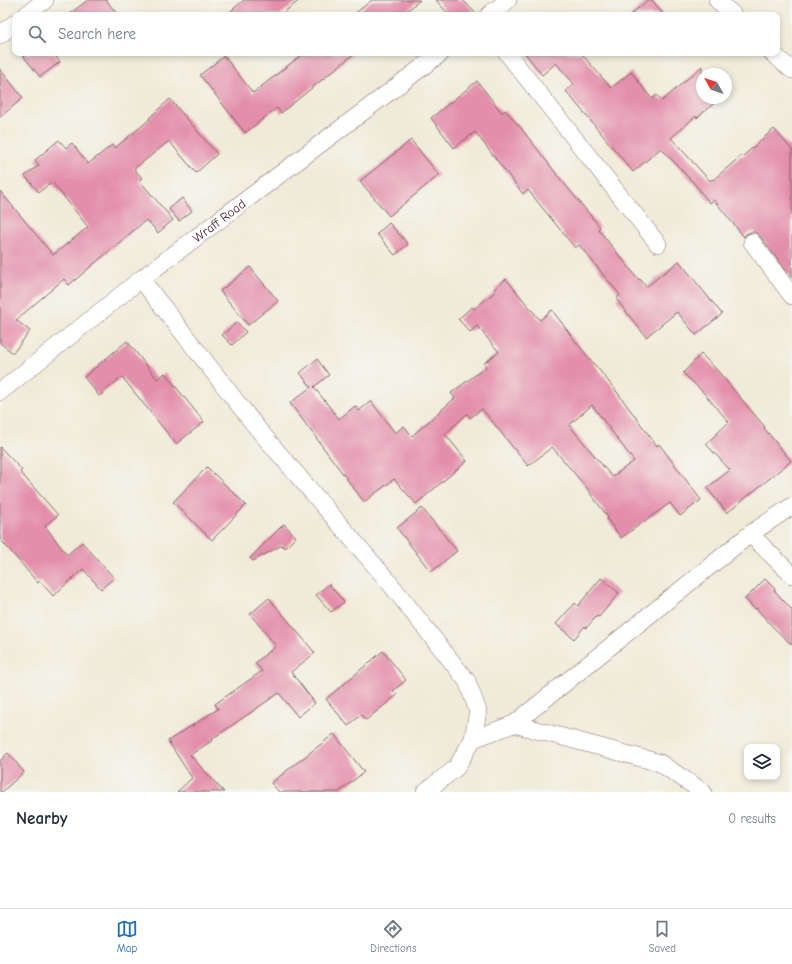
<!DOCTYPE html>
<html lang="en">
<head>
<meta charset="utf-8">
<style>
  body { margin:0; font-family:"Comic Neue",sans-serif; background:#f2f2f3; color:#1f2937 }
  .controls { position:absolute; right:12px; bottom:12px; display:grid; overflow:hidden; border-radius:8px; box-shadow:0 2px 6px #0003 }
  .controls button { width:36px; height:36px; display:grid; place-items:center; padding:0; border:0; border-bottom:1px solid #e0e1e3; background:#fff; color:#1f2937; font:20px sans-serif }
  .compass { position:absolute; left:696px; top:68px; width:36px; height:36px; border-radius:50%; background:#fff; box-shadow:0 2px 6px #0003; rotate:310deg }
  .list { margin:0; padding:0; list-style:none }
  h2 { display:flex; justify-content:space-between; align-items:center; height:52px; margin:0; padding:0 16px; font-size:17px }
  h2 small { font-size:13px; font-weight:400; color:#747a83 }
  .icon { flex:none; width:22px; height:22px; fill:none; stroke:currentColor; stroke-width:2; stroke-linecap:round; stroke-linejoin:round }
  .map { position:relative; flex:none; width:792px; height:792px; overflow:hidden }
  .search { position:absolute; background:#fff; box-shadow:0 2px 6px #0003; left:12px; right:12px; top:12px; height:44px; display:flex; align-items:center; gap:10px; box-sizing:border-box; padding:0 14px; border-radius:8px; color:#747a83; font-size:15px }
  .sheet { height:116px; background:#fff }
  nav { display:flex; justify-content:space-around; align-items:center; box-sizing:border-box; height:56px; border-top:1px solid #e0e1e3; background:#fff; font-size:11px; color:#747a83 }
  nav a { display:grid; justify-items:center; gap:2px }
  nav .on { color:#1f6fb2 }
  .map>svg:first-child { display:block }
  .building { fill:#e38eaa; fill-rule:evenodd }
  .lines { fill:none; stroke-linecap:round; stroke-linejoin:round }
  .minor-casing { stroke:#846668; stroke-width:18 }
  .minor { stroke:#fff; stroke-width:17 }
  .labels { text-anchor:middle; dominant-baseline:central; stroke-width:3; stroke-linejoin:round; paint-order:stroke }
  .street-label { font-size:13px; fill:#4a1f2b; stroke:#f6f6f2 }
</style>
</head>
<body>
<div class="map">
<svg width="792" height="792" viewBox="0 0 792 792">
  <rect width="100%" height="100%" fill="#f6f6f2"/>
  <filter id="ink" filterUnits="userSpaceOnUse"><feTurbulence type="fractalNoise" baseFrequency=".025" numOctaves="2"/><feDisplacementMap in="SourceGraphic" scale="8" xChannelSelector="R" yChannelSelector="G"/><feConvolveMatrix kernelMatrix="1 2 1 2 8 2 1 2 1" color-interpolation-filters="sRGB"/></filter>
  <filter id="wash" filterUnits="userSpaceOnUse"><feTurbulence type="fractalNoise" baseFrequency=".012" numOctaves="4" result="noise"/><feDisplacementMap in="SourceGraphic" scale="16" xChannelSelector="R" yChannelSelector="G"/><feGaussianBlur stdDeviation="0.9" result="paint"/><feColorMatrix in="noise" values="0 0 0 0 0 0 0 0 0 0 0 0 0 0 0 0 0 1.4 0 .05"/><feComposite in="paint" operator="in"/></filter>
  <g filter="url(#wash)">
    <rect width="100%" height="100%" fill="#f0ebd8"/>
    <g id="blocks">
      <!-- building -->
      <g class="building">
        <path d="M88 0H106L118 15H68Z"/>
        <path d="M244 0H300L280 15H226Z"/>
        <path d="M372 0H420L402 15H353Z"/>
        <path d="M436 0H463L477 15H449Z"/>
        <path d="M648 0H652L664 15H630Z"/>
        <path d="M21 53H53L60 62 40 77Z"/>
        <path d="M304 53H355L281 113 277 108 245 133 200 75 224 56 253 93Z"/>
        <path d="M525 53H581L611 88 631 72 652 99 657 95 662 101 702 66V98H720L697 118 696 116 671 138 710 181 712 179 713 180 742 155 743 156 774 129 792 150V278L760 236 755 232H751L746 234 744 237 714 200 710 203 699 190H700L661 148 633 172 566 91 574 84 556 63 542 75Z"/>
        <path d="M0 69 23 98 0 117Z"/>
        <path d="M477 81 502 113 505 110 520 127 562 181 600 227 598 229 639 280 640 279 646 287 679 261 722 314 696 335 677 312 646 337 616 299 620 295 579 245 575 248 528 190 523 194 475 132 454 148 431 118Z"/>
        <path d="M170 99 217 154 196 173 169 141 134 169 142 178 139 180 173 220 158 233 149 222 148 223 146 220 69 285 64 279 16 320 30 331 13 353 0 343V191L53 255 88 227 52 182 39 192 25 176 39 165 35 160 59 140 66 148 72 143 88 164 112 145 115 148 150 119 149 118Z"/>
        <path d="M411 140 439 175 389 216 360 181Z"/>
        <path d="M182 198 192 211 179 221 169 209Z"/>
        <path d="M389 223 408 244 395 255 377 234Z"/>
        <path d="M250 267 278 301 248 325 220 291Z"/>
        <path d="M506 279 540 320 552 310 576 342 614 388 657 446 659 444 701 500 680 516 670 503 621 538 607 519 608 517 590 493H591L552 447 528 466 482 409 470 418 467 414 445 434 467 461 416 504 394 479 364 502 290 403 311 387 300 373 317 359 329 375 314 387 339 419 355 406 359 411 371 401 395 433 404 426 412 436 455 398 451 393 486 367 484 363 499 352 477 326 470 332 458 319 472 307 474 309 496 291 494 289ZM592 405 634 461 612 477 569 425Z"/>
        <path d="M237 322 246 332 232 345 222 335Z"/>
        <path d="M127 341 157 379 165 373 204 422 176 444 122 377 99 396 84 377Z"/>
        <path d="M701 354 716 369 765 427 764 428 791 461 727 513 707 488 730 470 706 444 729 422 702 391 683 373Z"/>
        <path d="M0 447 22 470 20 472 58 515 45 526 67 555 82 542 114 578 101 589 83 569 53 596 40 581 38 583 0 539Z"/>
        <path d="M207 467 246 505 212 540 173 502Z"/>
        <path d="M422 508 457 551 431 572 397 528Z"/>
        <path d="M284 524 296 537 285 548 282 545 253 561 250 558Z"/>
        <path d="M601 578 619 593 599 617 597 616 586 628 585 626 574 639 556 624 575 603 578 606Z"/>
        <path d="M765 579 775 589 774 590 792 610V645L773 627 756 608 755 609 745 599Z"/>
        <path d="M329 584 344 602 331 612 316 595Z"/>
        <path d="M269 598 315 653 291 672 315 703 298 717 279 693 212 739 213 740 190 755 224 792H177L192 778 168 741 218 709 215 704 262 671 255 663 276 646 250 614Z"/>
        <path d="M383 651 406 680 393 691 397 695 366 720 361 715 348 726 326 699Z"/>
        <path d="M334 734 364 772 339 792H279L271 783Z"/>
        <path d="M8 753 24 772 2 792H0V761Z"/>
      </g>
    </g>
  </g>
  <g filter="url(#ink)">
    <use href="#blocks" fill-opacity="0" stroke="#846668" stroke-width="1"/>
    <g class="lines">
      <!-- minor casing -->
      <g class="minor-casing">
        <g id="minor">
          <path d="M717 0 733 15"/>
          <path d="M26 15 45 0"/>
          <path d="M489 15 508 0"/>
          <path d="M0 35 15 23"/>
          <path d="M507 53 658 244"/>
          <path d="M772 53 792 70"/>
          <path d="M752 242 792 296"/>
          <path d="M141 279 257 428 388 581 467 681 478 711 473 739 456 768 425 792"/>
          <path id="s1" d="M0 392 141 279 441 53"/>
          <path d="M750 534 792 575"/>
          <path d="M514 724 660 763 703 792"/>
          <path d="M473 739 514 724 750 534 792 506"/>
        </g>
      </g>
      <!-- minor -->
      <use href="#minor" class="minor"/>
    </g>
  </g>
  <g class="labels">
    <!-- street labels -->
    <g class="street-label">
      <text stroke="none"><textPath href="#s1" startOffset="278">Wraff Road</textPath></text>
    </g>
  </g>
</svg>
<div class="controls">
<button><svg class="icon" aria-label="layers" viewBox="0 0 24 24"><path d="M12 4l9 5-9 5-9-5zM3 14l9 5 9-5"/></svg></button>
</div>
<svg class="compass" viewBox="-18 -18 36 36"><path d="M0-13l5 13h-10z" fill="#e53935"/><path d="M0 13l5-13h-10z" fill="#747a83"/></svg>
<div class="search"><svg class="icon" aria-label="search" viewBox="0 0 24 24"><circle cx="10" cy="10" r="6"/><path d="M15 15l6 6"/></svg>Search here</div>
</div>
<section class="sheet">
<h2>Nearby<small>0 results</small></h2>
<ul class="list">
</ul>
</section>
<nav>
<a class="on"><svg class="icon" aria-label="map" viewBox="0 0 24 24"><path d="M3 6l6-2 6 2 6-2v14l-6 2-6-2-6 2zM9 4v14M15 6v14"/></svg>Map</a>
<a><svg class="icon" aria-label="directions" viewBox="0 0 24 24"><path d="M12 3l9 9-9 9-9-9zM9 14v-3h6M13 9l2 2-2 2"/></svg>Directions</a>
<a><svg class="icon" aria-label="saved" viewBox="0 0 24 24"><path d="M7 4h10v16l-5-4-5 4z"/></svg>Saved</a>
</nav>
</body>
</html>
